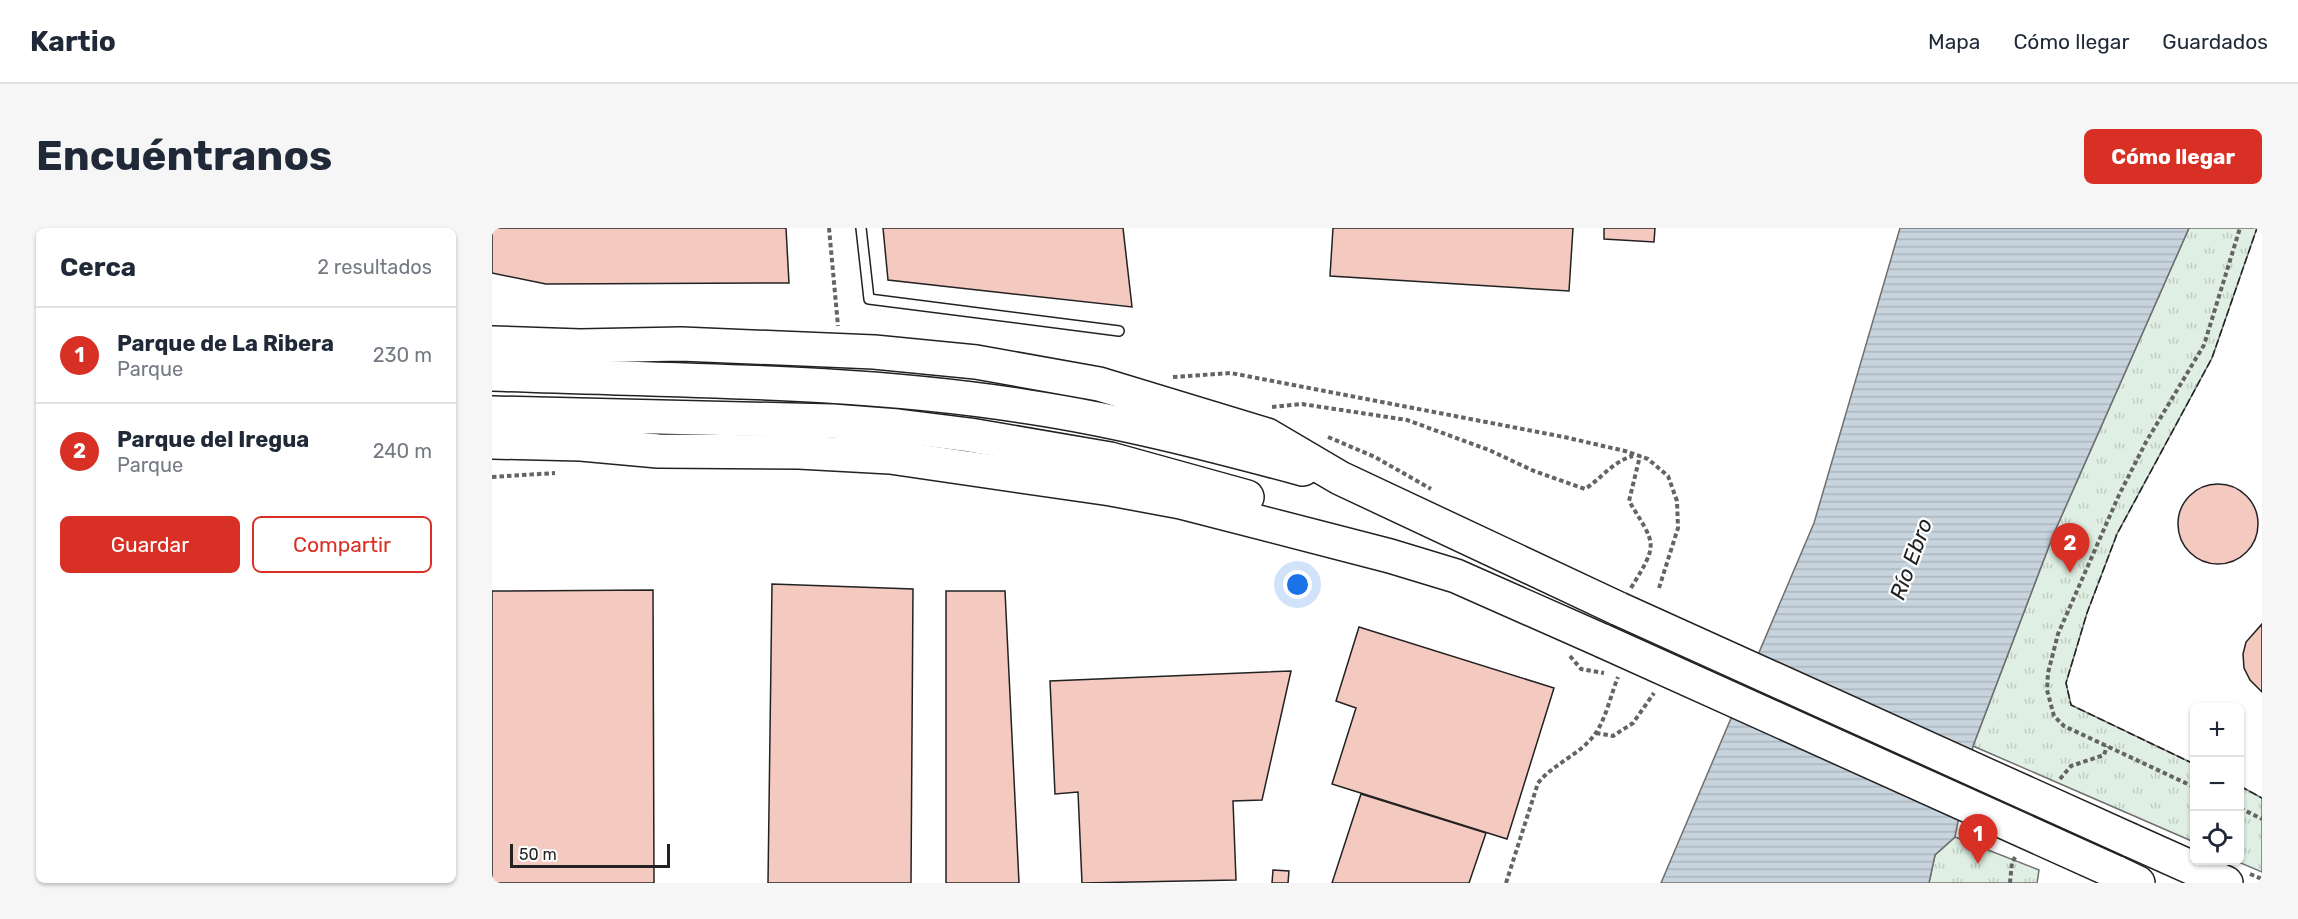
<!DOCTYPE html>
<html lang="es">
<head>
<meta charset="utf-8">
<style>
  body { margin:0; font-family:Rubik,sans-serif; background:#f6f6f7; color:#1f2937 }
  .controls { position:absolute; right:18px; bottom:18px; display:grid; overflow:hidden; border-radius:9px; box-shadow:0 2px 4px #0004 }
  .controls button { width:54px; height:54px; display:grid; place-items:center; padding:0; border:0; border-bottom:2px solid #e0e1e3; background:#fff; color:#1f2937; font:30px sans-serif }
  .scale { position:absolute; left:18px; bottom:15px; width:160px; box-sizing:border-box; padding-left:6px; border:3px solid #222; border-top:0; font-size:16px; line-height:21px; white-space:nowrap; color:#222; -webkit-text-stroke:4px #fff; paint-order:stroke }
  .you { position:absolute; left:806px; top:357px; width:21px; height:21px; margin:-15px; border:4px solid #fff; border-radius:50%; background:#1a73e8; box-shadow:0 0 0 9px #1a73e833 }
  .badge { display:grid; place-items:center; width:39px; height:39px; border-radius:50%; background:#d93025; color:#fff; font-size:20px; font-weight:700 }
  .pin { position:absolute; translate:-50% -50px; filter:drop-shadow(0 2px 3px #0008) }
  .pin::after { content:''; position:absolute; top:32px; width:21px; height:18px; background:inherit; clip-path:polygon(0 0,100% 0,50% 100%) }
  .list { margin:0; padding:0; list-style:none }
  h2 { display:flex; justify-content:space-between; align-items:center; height:78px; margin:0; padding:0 24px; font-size:26px }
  h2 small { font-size:20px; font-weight:400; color:#747a83 }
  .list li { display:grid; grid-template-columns:39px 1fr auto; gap:18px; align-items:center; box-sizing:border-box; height:96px; padding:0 24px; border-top:2px solid #e0e1e3 }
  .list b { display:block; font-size:22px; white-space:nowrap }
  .list p { margin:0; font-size:20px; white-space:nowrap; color:#747a83 }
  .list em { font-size:20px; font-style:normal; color:#747a83 }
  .actions { display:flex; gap:12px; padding:18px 24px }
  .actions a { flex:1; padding:14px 0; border:2px solid #d93025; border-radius:9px; text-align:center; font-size:21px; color:#d93025 }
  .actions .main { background:#d93025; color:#fff }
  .icon { flex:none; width:33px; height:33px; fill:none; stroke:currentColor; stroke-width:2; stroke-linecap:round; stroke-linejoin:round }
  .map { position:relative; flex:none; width:1770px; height:655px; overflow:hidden; border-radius:9px }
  header { display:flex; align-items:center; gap:36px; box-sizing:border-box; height:84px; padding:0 30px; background:#fff; border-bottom:2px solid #e0e1e3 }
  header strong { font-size:28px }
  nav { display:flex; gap:33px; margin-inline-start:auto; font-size:21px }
  .intro { display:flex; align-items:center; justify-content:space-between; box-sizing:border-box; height:144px; padding:0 36px }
  h1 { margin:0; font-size:42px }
  .button { padding:15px 27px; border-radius:9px; background:#d93025; color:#fff; font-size:21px; font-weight:700 }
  main { display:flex; gap:36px; padding:0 36px }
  aside { flex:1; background:#fff; border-radius:9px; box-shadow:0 2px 4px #0004 }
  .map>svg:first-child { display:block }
  .park { fill:url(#park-tufts); stroke:#6f6f6f; stroke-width:1.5 }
  .water { fill:url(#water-rules); stroke:#6f6f6f; stroke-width:1.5 }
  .building { fill:#f3c9c0; stroke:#222; stroke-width:1.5 }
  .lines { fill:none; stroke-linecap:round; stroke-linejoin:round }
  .lane-casing { stroke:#222; stroke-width:12 }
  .highway-casing { stroke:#222; stroke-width:36 }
  .path { stroke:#646464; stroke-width:4; stroke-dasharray:4.5 3; stroke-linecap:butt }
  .lane { stroke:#fff; stroke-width:9 }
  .highway { stroke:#fff; stroke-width:33 }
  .highway-bridge-casing { stroke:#222; stroke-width:36; stroke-linecap:butt }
  .highway-bridge { stroke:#fff; stroke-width:33 }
  .fence { stroke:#222; stroke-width:1.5; stroke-dasharray:8 3; stroke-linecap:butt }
  .labels { text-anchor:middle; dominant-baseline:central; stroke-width:4.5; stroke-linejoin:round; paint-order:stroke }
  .water-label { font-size:22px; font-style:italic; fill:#222; stroke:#fff }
</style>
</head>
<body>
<header>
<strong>Kartio</strong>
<nav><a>Mapa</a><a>Cómo llegar</a><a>Guardados</a></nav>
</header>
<div class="intro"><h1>Encuéntranos</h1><a class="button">Cómo llegar</a></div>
<main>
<aside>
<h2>Cerca<small>2 resultados</small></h2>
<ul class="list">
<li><span class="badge">1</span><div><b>Parque de La Ribera</b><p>Parque</p></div><em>230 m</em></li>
<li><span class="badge">2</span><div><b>Parque del Iregua</b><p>Parque</p></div><em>240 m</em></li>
</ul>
<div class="actions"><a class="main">Guardar</a><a>Compartir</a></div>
</aside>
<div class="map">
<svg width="1770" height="655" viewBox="0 0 1770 655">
  <defs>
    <pattern id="park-tufts" width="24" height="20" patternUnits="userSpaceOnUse" patternTransform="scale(1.5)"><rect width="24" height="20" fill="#e0efe3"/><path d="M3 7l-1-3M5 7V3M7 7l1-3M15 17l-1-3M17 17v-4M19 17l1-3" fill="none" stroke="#c0cdc2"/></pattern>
    <pattern id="water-rules" width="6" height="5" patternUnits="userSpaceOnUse" patternTransform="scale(1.5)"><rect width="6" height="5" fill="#c7d3dd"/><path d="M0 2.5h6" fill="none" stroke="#abb5bd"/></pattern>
  </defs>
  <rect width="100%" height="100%" fill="#fff"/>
  <!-- park -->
  <g class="park">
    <path d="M1697 0H1765L1720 130 1625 306 1595 385 1574 455 1579 477 1702 536V614L1481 518 1562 305Z"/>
    <path d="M1748 558 1770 570V644L1744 633 1748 632Z"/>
    <path d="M1463 609 1547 642 1545 655H1437L1443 627Z"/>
  </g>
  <!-- water -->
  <path class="water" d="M1408 0H1697L1562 305 1481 518 1463 609 1443 627 1437 655H1169L1322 295Z"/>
  <!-- building -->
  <g class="building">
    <path d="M0 0H294L297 55 54 56 0 45Z"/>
    <path d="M391 0H631L640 79 396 52Z"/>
    <path d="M841 0H1081L1077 63 838 48Z"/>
    <path d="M1112 0H1163L1162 14 1112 11Z"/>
    <circle cx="1726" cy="296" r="40"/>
    <path d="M280 356 421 361 419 655H276Z"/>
    <path d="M161 362 162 655H0V363Z"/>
    <path d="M454 363H513L527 655H454Z"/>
    <path d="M1770 396V464L1758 452 1752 440 1751 426 1754 414Z"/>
    <path d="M867 399 1062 460 1015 611 840 556 864 480 844 473Z"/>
    <path d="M799 443 770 572 741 573 744 652 590 655 586 564 563 566 558 453Z"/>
    <path d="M869 566 994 605 977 655H840Z"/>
    <path d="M781 642 797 643 796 655H780Z"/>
  </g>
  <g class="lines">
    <!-- lane casing -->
    <g class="lane-casing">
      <path id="lane" d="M369 0 377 71 627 103"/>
    </g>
    <!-- highway casing -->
    <g class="highway-casing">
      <g id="highway">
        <path d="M0 115 88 118 189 116 382 124 484 134 607 156 775 207 848 250 1127 381"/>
        <path d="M0 146C179 153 361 151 537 179 630 193 721 217 811 241"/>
        <path d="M0 185 340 193 406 198 478 207 618 231 755 269"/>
        <path d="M0 214 89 216 166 223 307 224 398 229 619 261 689 274 898 328 964 348 1111 413"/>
        <path d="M1638 612 1734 655"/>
        <path d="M1623 644 1646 655"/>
      </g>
    </g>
    <!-- path -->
    <g class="path">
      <path d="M337 0 346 98"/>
      <path d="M681 149 739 145 1072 209 1133 223 1156 231 1176 248 1185 273 1186 300 1167 360"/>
      <path d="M780 179 810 176 915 192 997 222 1042 243 1093 261C1110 250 1121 233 1141 228"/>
      <path d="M836 209 883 229 939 261"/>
      <path d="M0 249 63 245"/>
      <path d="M1139 360C1167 314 1164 318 1137 273L1148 228"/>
      <path d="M1078 428 1089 441 1112 445"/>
      <path d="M1104 505 1121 508 1141 495 1162 465"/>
      <path d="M1568 551 1579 538 1612 527 1615 518"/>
      <path d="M1702 559 1572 498 1562 488 1555 462 1556 445 1566 406 1627 267 1654 214 1712 117 1748 0"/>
      <path d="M1748 580 1770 591"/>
      <path d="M1758 646 1770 651"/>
      <path d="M1014 655 1046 555C1062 535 1088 527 1103 506 1114 491 1119 466 1126 449"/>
      <path d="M1518 655 1520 634 1524 628"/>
    </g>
    <!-- lane -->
    <use href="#lane" class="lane"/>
    <!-- highway -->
    <use href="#highway" class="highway"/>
    <!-- highway-bridge casing -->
    <g class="highway-bridge-casing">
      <g id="highway-bridge">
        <path d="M1127 381 1638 612"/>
        <path d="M1111 413 1623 644"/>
      </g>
    </g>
    <!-- highway-bridge -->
    <use href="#highway-bridge" class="highway-bridge"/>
    <!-- fence -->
    <g class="fence">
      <path d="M1702 536 1579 477 1574 455 1595 385 1625 306 1720 130 1765 0"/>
      <path d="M1748 558 1770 570"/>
    </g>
  </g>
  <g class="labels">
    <!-- water labels -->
    <g class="water-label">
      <text transform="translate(1419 331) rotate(-70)">Río Ebro</text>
    </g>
  </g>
</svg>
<div class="controls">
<button>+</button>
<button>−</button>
<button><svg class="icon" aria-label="locate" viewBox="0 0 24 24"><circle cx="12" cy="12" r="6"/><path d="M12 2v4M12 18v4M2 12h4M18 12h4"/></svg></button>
</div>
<div class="scale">50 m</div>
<div class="you"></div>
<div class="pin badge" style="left:1486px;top:636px">1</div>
<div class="pin badge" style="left:1578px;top:345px">2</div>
</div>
</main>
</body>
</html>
